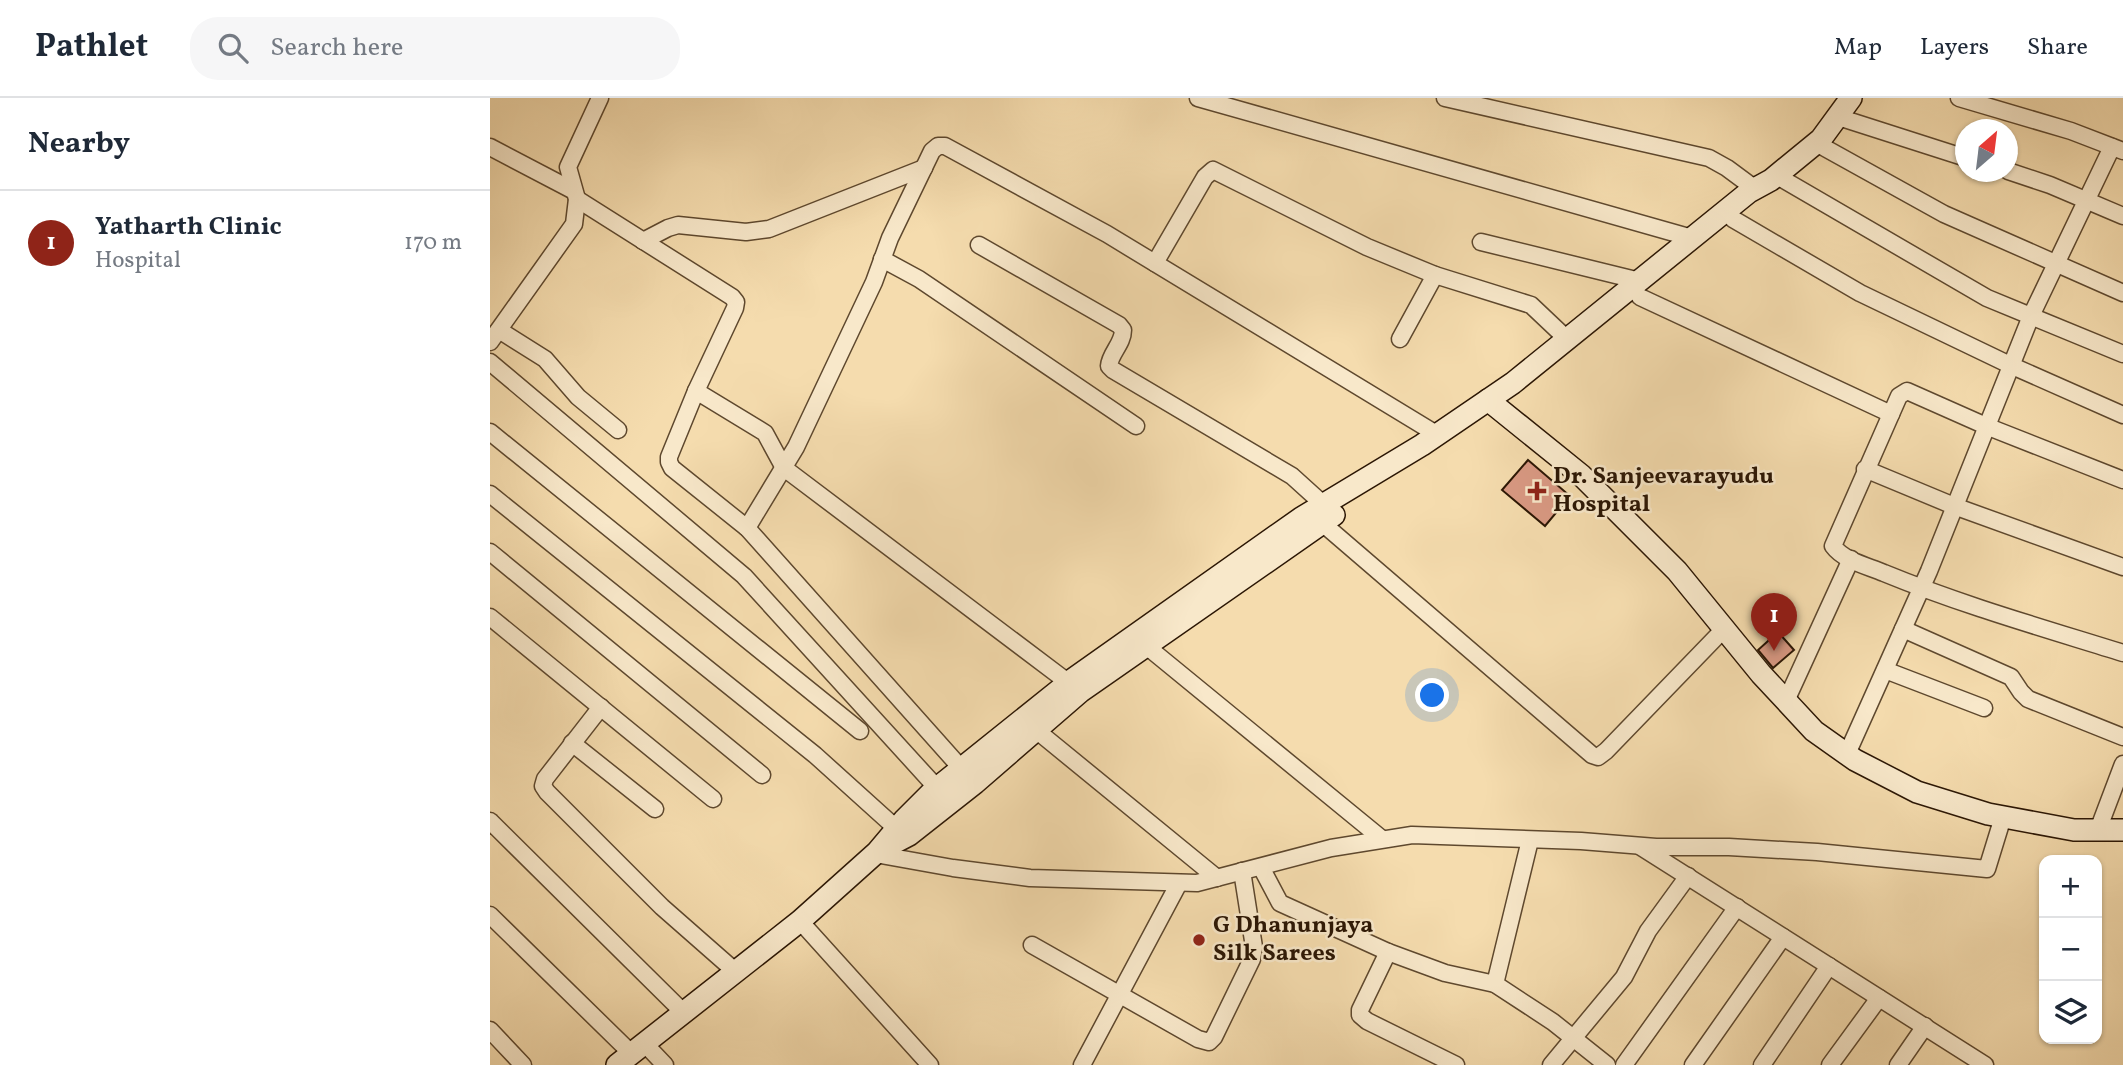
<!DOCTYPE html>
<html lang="en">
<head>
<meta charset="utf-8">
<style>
  body { margin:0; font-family:Vollkorn,serif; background:#f6f6f7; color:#1f2937 }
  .controls { position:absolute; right:21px; bottom:21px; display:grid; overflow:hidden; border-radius:14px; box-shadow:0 2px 5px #0004 }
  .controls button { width:63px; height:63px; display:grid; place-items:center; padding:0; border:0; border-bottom:2px solid #e0e1e3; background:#fff; color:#1f2937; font:35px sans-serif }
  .compass { position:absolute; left:1465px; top:21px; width:63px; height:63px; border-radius:50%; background:#fff; box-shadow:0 2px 5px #0004; rotate:28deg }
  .you { position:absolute; left:943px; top:598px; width:24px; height:24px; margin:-18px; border:5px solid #fff; border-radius:50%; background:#1a73e8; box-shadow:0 0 0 10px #1a73e833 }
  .badge { display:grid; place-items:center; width:46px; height:46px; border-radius:50%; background:#8f2418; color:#fff; font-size:23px; font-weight:700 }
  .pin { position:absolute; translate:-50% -58px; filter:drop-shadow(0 2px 4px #0008) }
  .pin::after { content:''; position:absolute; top:37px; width:24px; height:21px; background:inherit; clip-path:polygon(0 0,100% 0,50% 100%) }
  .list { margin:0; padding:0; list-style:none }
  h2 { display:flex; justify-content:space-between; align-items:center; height:91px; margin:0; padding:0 28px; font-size:30px }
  h2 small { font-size:23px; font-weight:400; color:#747a83 }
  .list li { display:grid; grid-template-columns:46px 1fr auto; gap:21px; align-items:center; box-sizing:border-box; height:105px; padding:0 28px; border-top:2px solid #e0e1e3 }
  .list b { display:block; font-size:26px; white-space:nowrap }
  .list p { margin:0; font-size:23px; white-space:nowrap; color:#747a83 }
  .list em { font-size:23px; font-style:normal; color:#747a83 }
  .icon { flex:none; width:38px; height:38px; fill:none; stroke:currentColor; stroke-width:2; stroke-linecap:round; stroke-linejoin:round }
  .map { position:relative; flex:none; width:1633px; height:967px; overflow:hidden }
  header { display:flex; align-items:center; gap:42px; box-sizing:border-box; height:98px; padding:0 35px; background:#fff; border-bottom:2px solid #e0e1e3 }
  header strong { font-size:33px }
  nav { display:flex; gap:38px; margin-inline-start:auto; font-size:24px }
  .search { width:490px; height:63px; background:#f6f6f7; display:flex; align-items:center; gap:18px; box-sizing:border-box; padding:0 24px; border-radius:28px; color:#747a83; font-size:26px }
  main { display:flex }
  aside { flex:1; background:#fff }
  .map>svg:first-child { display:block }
  .building { fill:#d99983; stroke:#2b1604; stroke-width:2 }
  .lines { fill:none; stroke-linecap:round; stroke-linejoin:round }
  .street-casing { stroke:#5e482e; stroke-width:19 }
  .secondary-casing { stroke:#2b1604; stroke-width:24 }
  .street { stroke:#f8e8ca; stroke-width:16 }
  .secondary { stroke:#f8e8ca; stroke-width:21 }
  .poi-dot { fill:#8f2418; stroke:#f8e8ca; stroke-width:2.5 }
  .labels { text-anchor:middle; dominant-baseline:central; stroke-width:5; stroke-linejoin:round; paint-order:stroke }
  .poi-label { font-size:24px; font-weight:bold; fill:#2b1604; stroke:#f8e8ca; text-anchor:start }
</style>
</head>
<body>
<header>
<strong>Pathlet</strong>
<div class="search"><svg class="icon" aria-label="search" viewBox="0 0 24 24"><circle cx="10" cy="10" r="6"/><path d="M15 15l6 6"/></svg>Search here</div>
<nav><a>Map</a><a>Layers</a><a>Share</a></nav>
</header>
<main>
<aside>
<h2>Nearby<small></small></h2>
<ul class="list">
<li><span class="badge">1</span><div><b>Yatharth Clinic</b><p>Hospital</p></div><em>170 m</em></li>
</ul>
</aside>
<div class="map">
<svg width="1633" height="967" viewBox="0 0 1633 967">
  <rect width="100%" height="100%" fill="#f5dcae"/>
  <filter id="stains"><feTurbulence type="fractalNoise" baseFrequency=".00286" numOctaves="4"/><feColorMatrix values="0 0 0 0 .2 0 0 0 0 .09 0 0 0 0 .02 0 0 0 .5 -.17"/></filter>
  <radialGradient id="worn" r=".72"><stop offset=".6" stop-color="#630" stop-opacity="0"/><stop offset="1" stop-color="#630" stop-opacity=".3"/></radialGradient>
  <!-- building -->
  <g class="building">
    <path d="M1038 362 1080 398 1055 428 1012 392Z"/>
    <path d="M1288 534 1304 552 1283 570 1268 552Z"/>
  </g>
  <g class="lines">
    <!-- street casing -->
    <g class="street-casing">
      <g id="street">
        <path d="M708 0 1202 140"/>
        <path d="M955 0 1219 60 1237 70 1264 90"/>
        <path d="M1469 0 1581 33 1633 53"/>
        <path d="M1348 19 1476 60"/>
        <path d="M1326 45 1454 116 1633 195"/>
        <path d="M0 49 84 93"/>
        <path d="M1518 73 1560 87 1633 118"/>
        <path d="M1287 78 1497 200 1633 256"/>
        <path d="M87 101 242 199 246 204 245 210 206 293 179 359V364L182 370 257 430 471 670"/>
        <path d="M1243 121 1370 195 1520 267 1633 317"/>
        <path d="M153 143 178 130 188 127 256 134 279 131 434 70"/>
        <path d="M991 144 1150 183"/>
        <path d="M489 147 629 227 633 232C633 246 620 255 619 268L623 272 802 378 834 407"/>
        <path d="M392 161 429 181 646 328"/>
        <path d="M665 165 715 79 723 72 877 149 945 177 1041 207 1078 242"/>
        <path d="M1150 199 1401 316"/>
        <path d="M9 232 55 261 88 299 128 332"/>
        <path d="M910 241 945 177"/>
        <path d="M0 244 84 126 87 101 78 69 110 0"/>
        <path d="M0 264 254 478 447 690"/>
        <path d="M206 293 275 335 294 370 579 585"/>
        <path d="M0 334 370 633"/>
        <path d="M1375 371 1464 408 1633 469"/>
        <path d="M1633 382 1496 328 1417 293 1409 298 1343 448C1354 463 1378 468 1394 475 1472 507 1553 530 1633 555"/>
        <path d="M0 396 325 657 407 731"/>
        <path d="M831 424 1102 657 1108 659 1116 653 1234 531"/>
        <path d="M257 430 306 349 384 184 400 140 442 53 448 48H455L617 136 948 337"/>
        <path d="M0 454 272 677"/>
        <path d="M0 519 223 701"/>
        <path d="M1413 531 1521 579 1531 594 1538 601 1633 639"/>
        <path d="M649 542 892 741"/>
        <path d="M1395 572 1494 610"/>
        <path d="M1296 603 1361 461"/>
        <path d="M111 609 55 681 53 688 57 694 172 809 246 874"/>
        <path d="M546 632 727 780"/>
        <path d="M82 645 165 711"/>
        <path d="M1357 656 1439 473 1541 218 1622 49"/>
        <path d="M0 723 194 915"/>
        <path d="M1608 732 1633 666"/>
        <path d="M1151 749 1495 967"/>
        <path d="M385 756 463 770 540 780 707 785 841 750 922 737 1091 743 1166 749H1239L1327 754 1497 771 1513 719"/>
        <path d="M771 769 790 805 898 854 955 875 1005 886 1063 924 1117 967"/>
        <path d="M0 817 142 956"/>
        <path d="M310 823 440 967"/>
        <path d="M542 847 708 941 719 944 724 939 762 861 764 849 752 773"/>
        <path d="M898 854 870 912V917L877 923 966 967"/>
        <path d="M1005 886 1040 742"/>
        <path d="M0 932 33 967"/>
        <path d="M155 946 175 967"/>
        <path d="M592 967 689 785"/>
        <path d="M1061 967 1134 879 1158 833 1198 778"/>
        <path d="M1134 967 1247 809"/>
        <path d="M1203 967 1293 839"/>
        <path d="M1272 967 1339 868"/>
        <path d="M1340 967 1389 900"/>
        <path d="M1408 967 1435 928"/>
      </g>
    </g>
    <!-- secondary casing -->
    <g class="secondary-casing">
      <g id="secondary">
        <path d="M998 302 1091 377 1187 473 1271 576 1324 633 1365 662 1427 694 1498 716 1584 732H1633"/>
        <path d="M398 748 419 737 485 685 590 594 844 417"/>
        <path d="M127 967 310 823 387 754 414 722 442 694 583 581 811 420 932 347 1023 285 1259 94 1281 82 1331 41 1361 0"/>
      </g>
    </g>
    <!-- street -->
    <use href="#street" class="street"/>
    <!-- secondary -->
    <use href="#secondary" class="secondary"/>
  </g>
  <!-- markers -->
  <g class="poi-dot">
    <path d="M1043.5 382.5h7v7h7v7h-7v7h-7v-7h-7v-7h7z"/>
    <circle cx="709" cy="842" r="7"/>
  </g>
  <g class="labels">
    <!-- poi labels -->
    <g class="poi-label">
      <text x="1063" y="379">Dr. Sanjeevarayudu<tspan x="1063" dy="28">Hospital</tspan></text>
      <text x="723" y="828">G Dhanunjaya<tspan x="723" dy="28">Silk Sarees</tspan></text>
    </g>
  </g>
  <rect width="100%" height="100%" filter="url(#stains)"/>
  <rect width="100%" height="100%" fill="url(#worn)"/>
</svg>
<div class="controls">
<button>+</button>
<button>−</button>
<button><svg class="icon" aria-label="layers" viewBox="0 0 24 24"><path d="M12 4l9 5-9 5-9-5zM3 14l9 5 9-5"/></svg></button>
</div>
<svg class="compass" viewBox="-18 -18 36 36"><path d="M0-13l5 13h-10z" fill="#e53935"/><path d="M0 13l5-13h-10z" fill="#747a83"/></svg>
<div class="you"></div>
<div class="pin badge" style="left:1284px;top:553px">1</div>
</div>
</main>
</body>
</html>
